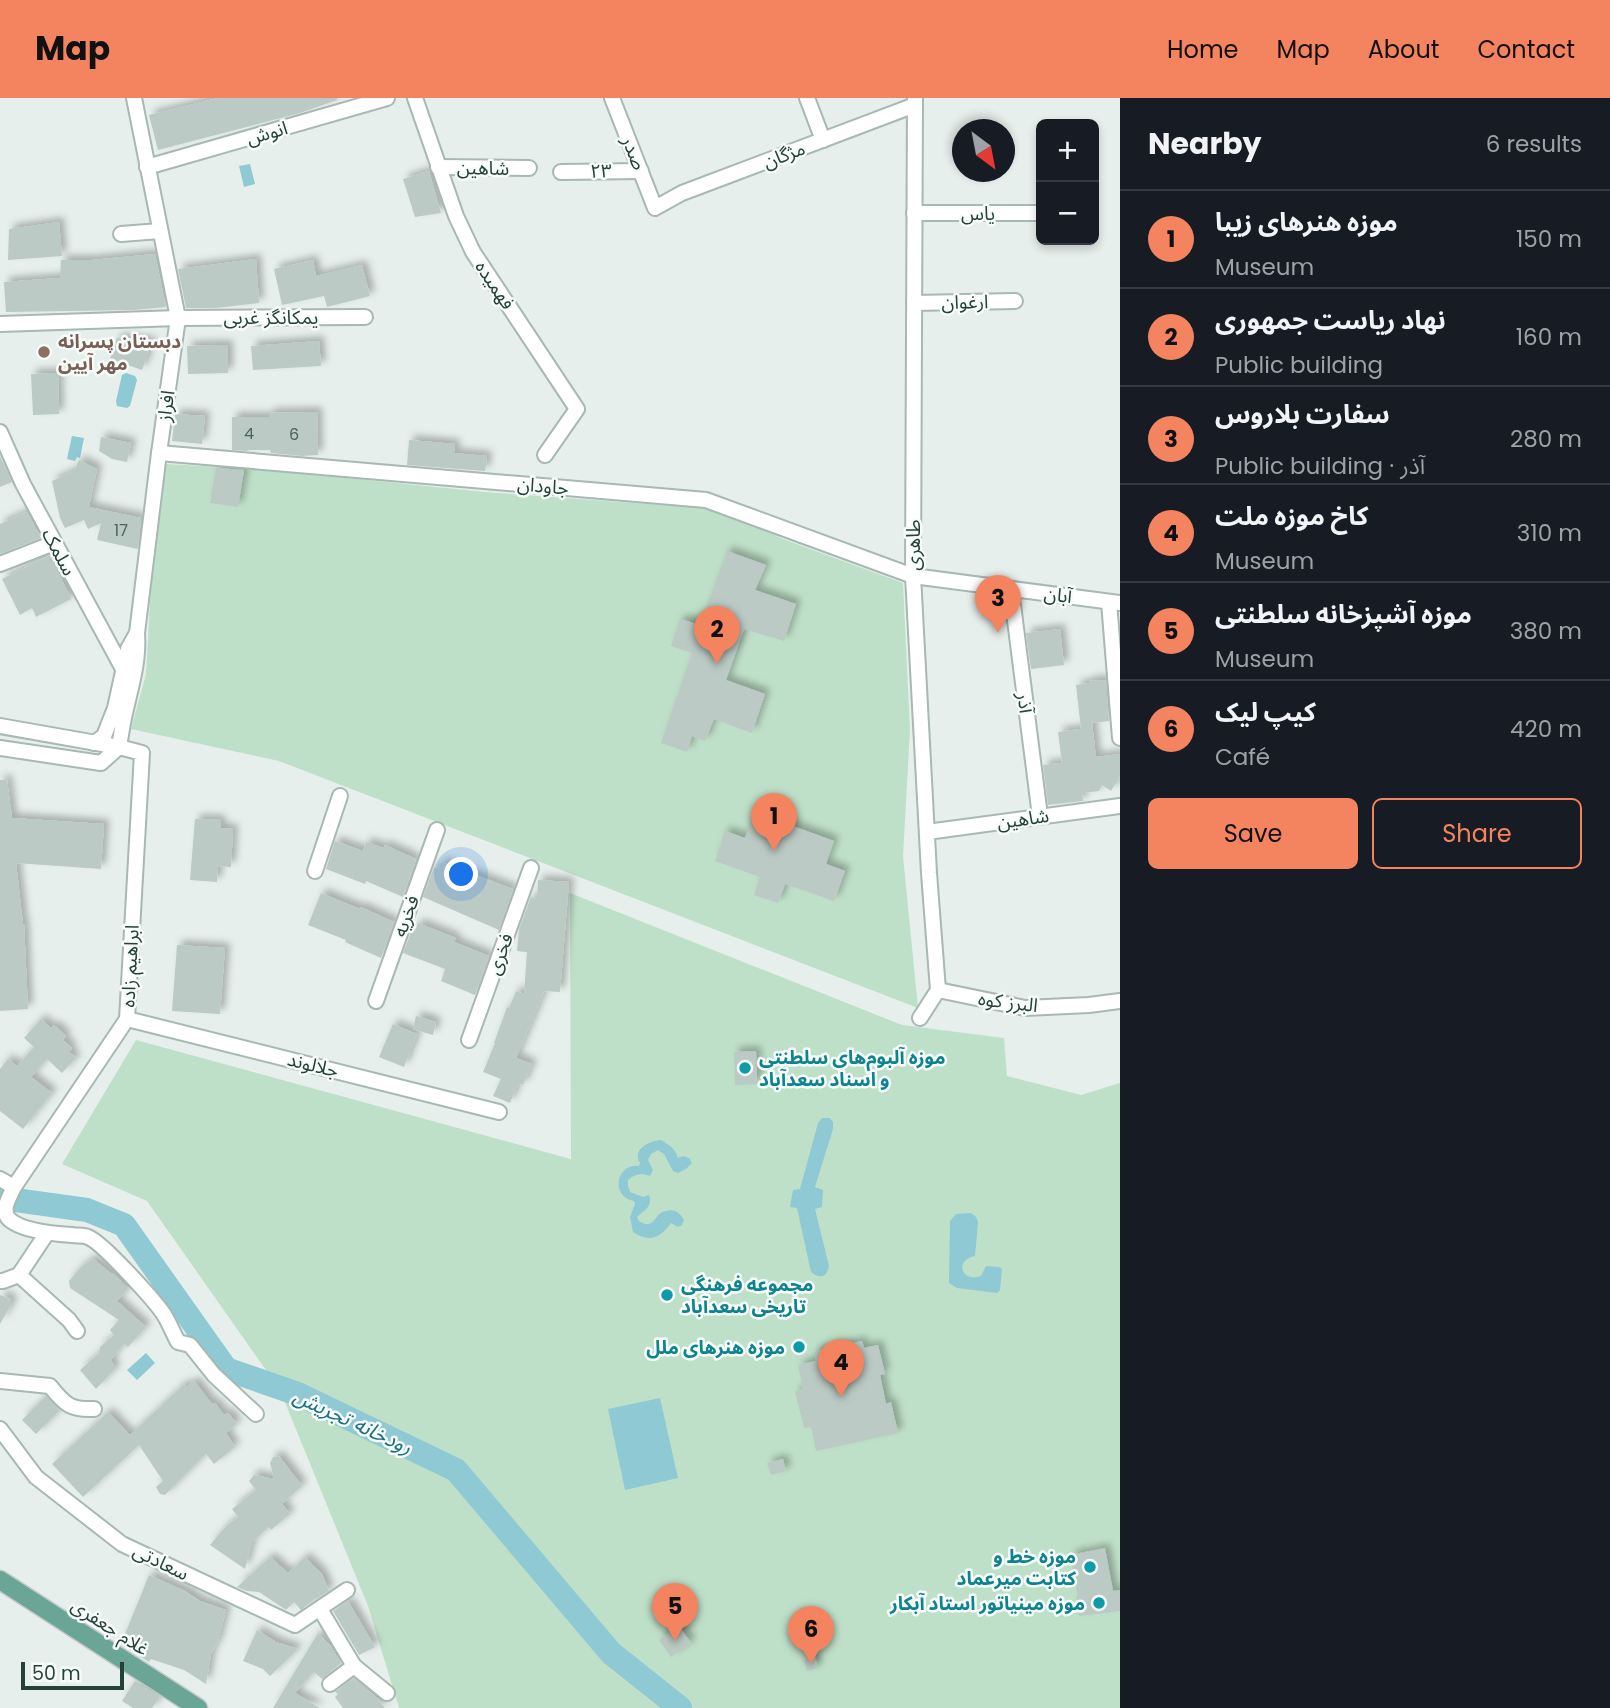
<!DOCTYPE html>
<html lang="en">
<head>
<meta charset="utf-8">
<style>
  body { margin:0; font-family:Poppins,"Noto Sans Arabic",sans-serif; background:#242831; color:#f1f3f6 }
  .controls { position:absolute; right:21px; top:21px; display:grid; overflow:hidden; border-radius:10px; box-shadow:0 4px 10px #0003 }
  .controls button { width:63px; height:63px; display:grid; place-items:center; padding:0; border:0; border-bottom:2px solid #363941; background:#171b24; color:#f1f3f6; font:35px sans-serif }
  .compass { position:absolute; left:952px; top:21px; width:63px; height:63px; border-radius:50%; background:#171b24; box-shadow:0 4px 10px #0003; rotate:148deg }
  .scale { position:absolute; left:21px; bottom:18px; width:103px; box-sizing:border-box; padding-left:7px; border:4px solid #24423a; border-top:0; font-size:19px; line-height:24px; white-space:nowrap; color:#24423a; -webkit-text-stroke:5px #f7fbf9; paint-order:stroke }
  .you { position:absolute; left:462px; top:777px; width:24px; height:24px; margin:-18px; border:5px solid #fff; border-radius:50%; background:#1a73e8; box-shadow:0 0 0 10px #1a73e833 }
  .badge { display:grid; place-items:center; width:46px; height:46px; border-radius:50%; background:#f4845f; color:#111; font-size:23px; font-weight:700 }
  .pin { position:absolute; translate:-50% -58px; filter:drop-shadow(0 2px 4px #0008) }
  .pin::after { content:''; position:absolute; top:37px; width:24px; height:21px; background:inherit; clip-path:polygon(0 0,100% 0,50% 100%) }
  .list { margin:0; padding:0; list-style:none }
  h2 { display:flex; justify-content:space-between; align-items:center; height:91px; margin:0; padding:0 28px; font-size:30px }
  h2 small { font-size:23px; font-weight:400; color:#9ea1a6 }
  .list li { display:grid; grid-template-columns:46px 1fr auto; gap:21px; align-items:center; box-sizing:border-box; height:98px; padding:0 28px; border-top:2px solid #363941 }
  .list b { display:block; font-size:26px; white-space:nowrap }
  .list p { margin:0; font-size:23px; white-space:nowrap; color:#9ea1a6 }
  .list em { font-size:23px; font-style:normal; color:#9ea1a6 }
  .actions { display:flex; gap:14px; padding:21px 28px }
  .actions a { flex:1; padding:16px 0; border:2px solid #f4845f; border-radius:10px; text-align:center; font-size:24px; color:#f4845f }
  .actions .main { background:#f4845f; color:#111 }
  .map { position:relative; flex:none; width:1120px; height:1610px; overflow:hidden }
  header { display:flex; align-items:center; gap:42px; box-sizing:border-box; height:98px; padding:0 35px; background:#f4845f; color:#111 }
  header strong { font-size:33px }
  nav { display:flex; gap:38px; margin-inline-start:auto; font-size:24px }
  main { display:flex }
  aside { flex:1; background:#171b24 }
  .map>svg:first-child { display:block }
  .green { fill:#bfe0c8 }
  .water { fill:#8ec9d4 }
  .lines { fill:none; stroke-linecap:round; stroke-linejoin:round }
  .river { stroke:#8ec9d4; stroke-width:24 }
  .building { fill:#bbcac4; filter:url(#shadow) }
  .minor-casing { stroke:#a8b8b2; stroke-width:18 }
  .major-casing { stroke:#c2cac8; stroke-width:21 }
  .minor { stroke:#fff; stroke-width:14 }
  .major { stroke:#6aa596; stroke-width:18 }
  .education-dot { fill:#8d6e63; stroke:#f7fbf9; stroke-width:2.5 }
  .culture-dot { fill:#0f9aa8; stroke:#f7fbf9; stroke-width:2.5 }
  .labels { text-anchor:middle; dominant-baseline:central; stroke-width:5; stroke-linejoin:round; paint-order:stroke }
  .number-label { font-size:16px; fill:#4a645c }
  .street-label { font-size:19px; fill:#24423a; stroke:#f7fbf9 }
  .education-label { font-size:19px; font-weight:bold; fill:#785e54; stroke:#f7fbf9; text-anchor:start }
  .culture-label { font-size:19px; font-weight:bold; fill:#0d838f; stroke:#f7fbf9; text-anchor:end }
  .water-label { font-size:21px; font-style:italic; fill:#1c6f80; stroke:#f7fbf9 }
</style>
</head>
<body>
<header>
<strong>Map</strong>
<nav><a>Home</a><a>Map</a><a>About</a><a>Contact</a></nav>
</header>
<main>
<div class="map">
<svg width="1120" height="1610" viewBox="0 0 1120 1610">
  <defs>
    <filter id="shadow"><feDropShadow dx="5" dy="-5" stdDeviation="3.5" flood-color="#0004"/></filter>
  </defs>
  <rect width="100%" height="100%" fill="#e6efeb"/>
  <!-- green -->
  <g class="green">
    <path d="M165 366 259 371 485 394 703 410 737 419 783 441 903 485 910 632 903 758 918 910 279 663 131 631 146 576 151 487Z"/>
    <path d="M570 795 902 927 1004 940 1007 978 1081 997 1120 985V1610H399L368 1508 280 1292 147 1103 62 1066 136 942 571 1061Z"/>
  </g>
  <!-- water -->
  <g class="water">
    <path d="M250 66 255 86 244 89 239 68Z"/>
    <path d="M126 275 135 278 137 282 130 308 127 310 117 308 116 303 122 277Z"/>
    <path d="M72 338 84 340 80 360 77 359 75 363 67 361Z"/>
    <path d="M822 1020H830L833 1024V1031L815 1089 823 1092 822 1109 815 1111 829 1168C827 1180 820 1181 811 1174L797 1110 790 1109 793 1092 800 1091 818 1025Z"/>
    <path d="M661 1042C670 1047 675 1051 678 1060L683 1058 689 1060 692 1065 686 1071 678 1075 673 1073 664 1056 658 1052 651 1056 648 1062 653 1072 650 1078C642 1075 634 1076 628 1082V1088L630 1094 643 1099 649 1097C653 1109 644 1112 637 1119L639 1123C650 1130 653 1124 659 1116 669 1110 678 1111 684 1122L682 1127 678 1129 671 1125C660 1140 650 1145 633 1134L630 1119 635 1106 634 1103C610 1099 616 1065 639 1068L640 1065C632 1051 649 1043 661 1042Z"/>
    <path d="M971 1115 976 1119 978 1124 975 1158C954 1162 961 1185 981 1178L986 1168 999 1169 1002 1171 1000 1192 997 1195 957 1190 949 1185 950 1123 956 1116Z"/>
    <path d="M146 1255 155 1265 137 1282 127 1272Z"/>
    <path d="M660 1300 678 1380 625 1392 608 1311Z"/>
  </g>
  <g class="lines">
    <!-- river -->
    <path class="river" d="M0 1100 87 1112 124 1127 226 1271 298 1296 456 1372 611 1555 680 1610"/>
  </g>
  <!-- building -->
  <g class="building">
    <path d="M218 0H337V2L300 15 158 52 149 17Z"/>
    <path d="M429 73 441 115 415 119 403 81Z"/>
    <path d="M59 124 62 158 8 162 9 131Z"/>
    <path d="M155 156 166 209 134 212 6 214 4 184 60 180 61 162H92Z"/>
    <path d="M256 161 259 205 216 210H186L178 171Z"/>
    <path d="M313 162 316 178 362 167 370 198 327 209 324 198 282 207 274 171Z"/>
    <path d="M117 240 152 244 142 272 110 261Z"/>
    <path d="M319 243 321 268 253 272 251 248Z"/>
    <path d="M228 247V275L188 276 187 248Z"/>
    <path d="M58 275 59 316 33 317 31 276Z"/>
    <path d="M317 314 318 357 302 358 271 355 270 352H248L247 353 232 352V319H269V315Z"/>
    <path d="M175 316 205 318 202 346 172 343Z"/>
    <path d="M101 339 131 345 127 364 112 361 99 353Z"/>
    <path d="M409 342 455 346 454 355 487 358 485 373 407 367Z"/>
    <path d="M0 358 12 384 0 389Z"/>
    <path d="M79 362 97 371 89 409 141 420 138 451 97 442 101 425 88 431 84 422 65 430 60 420 52 383 74 373Z"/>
    <path d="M216 370 244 372 238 409 210 405Z"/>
    <path d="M27 414 41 440 0 456V426Z"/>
    <path d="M727 453 766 467 755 492 796 506 784 543 744 531 726 582 765 596 752 635 714 621 705 643 692 638 687 654 661 645 692 555 671 548 680 521 700 527Z"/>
    <path d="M50 457 71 501 36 519 32 510 20 517 2 481Z"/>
    <path d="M1060 531 1064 567 1031 571 1026 535Z"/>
    <path d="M1106 582 1109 623 1092 625 1096 659 1120 656V678L1111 693 1102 687 1099 693 1082 695 1083 703 1048 707 1043 667 1062 665 1058 634 1081 631 1076 587 1089 585V583Z"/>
    <path d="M0 682H7L12 720 104 726 101 771 16 765 23 826H24L28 911 0 913Z"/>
    <path d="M754 714 834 743 826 766 845 773 834 803 785 786 778 805 754 797 760 779 715 763 725 733 745 740Z"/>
    <path d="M195 721 221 722 220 730 233 731 231 769 218 768 217 784 190 782Z"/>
    <path d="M335 743 363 753 366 744 384 750 385 747 416 761 403 799 366 783 365 786 326 771Z"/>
    <path d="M441 764 513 791 499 832 423 799 434 769 439 771Z"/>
    <path d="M538 782 569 784 560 894 544 893 516 960 532 966 523 987 518 985 510 1005 493 998 501 981 483 974 495 945H494L507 909 509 910 516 893 524 896 527 854 517 853 519 831 531 799 537 801Z"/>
    <path d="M321 795 360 811 361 809 394 824 381 860 345 844 346 842 308 827Z"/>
    <path d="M418 825 456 840 454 844 489 858 475 897 441 883 445 871 403 855 412 832 415 833Z"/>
    <path d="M177 847 225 850 220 916 172 913Z"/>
    <path d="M416 918 436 924 433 937 413 931Z"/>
    <path d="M41 921 51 930 54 927 66 938 63 942 72 950 69 954 76 960 62 975 47 961 31 979 52 995 23 1031 0 1013V971L8 961 17 968 34 949 24 940Z"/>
    <path d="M393 926 417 936 404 969 379 959Z"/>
    <path d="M756 953 757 986 735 987 734 954Z"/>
    <path d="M93 1161 112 1176 113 1175 128 1191 117 1203 146 1229 128 1249 124 1246 111 1262 115 1271 96 1291 80 1272 99 1255 100 1249 114 1237 110 1232 119 1222 70 1190 69 1183 81 1169Z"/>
    <path d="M0 1197 11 1201V1207L0 1226Z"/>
    <path d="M862 1243 864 1250 878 1247 885 1276 880 1277 886 1306 891 1304 898 1335 816 1353 811 1329 804 1330 795 1293 803 1291 798 1267 816 1263 814 1254Z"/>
    <path d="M194 1283 212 1306 215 1305 224 1317 228 1315 237 1326 226 1335 235 1349 214 1366 206 1356 165 1397 160 1396 156 1389 163 1383 139 1347 83 1399 52 1366 108 1314 130 1337 184 1286 187 1289Z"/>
    <path d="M46 1298 60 1312 36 1336 22 1322Z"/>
    <path d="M279 1358 302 1388 282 1406 290 1416 271 1432 269 1429 252 1444 245 1471 210 1447 226 1428 238 1419 232 1411 256 1392 249 1383 254 1377 274 1381 270 1365 273 1359Z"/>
    <path d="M783 1361 786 1373 771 1377 767 1365Z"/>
    <path d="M1105 1450 1113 1493 1120 1492V1513L1079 1518 1076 1498H1078L1070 1457Z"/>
    <path d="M270 1459 288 1475 305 1459 322 1476 329 1493 316 1501V1500L301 1512 294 1504 286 1512 259 1494 247 1493 237 1489Z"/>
    <path d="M149 1477 185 1493 200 1503 226 1512 218 1543 211 1556 206 1586 184 1572 151 1561 149 1564 119 1545 123 1541Z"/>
    <path d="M348 1503 375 1549 359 1557 333 1513Z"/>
    <path d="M679 1528 691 1545 671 1559 659 1542Z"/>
    <path d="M257 1532 276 1544 298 1551 270 1578 263 1571 243 1563Z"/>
    <path d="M318 1535 330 1547 341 1565 322 1581 314 1574 295 1595 320 1610H273Z"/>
    <path d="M815 1559 818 1570 807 1573 804 1562Z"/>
    <path d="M354 1580 376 1599 385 1610H343L335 1599 338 1596 335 1594Z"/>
    <path d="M132 1581 160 1599 152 1610H133L122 1603 135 1583Z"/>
  </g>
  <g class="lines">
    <!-- minor casing -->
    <g class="minor-casing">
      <g id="minor">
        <path d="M134 0 178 220 159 355 137 535"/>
        <path d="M415 0 456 118 473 154 577 311 545 357"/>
        <path d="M612 0 655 110 682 95 915 7"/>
        <path d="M807 0 823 42"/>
        <path d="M915 0 913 478 929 775 938 892"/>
        <path d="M147 69 387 0"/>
        <path d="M438 69 529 70"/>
        <path d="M561 74 641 73"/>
        <path d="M914 115H1041"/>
        <path d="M121 136 160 133"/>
        <path d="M914 205 1015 203"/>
        <path d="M0 226 178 220 365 219"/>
        <path d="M0 334 23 386 123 571"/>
        <path d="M159 355 706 402 913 478 1120 505"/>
        <path d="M0 466 54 445"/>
        <path d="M1011 491 1040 718"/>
        <path d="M1109 504 1120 640"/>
        <path d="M0 628 119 649 142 655 127 921 14 1089C9 1100 0 1113 10 1122 23 1133 56 1136 72 1137 77 1138 84 1137 88 1139 102 1144 153 1201 163 1215 169 1224 173 1235 178 1244L190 1247 214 1277 256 1316"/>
        <path d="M94 645 104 638 115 610 128 551 137 535C139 562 132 585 126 611 123 623 121 637 119 649"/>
        <path d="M0 650 101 665 119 649"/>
        <path d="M927 734 1120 708"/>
        <path d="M315 773 340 698"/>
        <path d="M938 892 1025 910 1089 907 1120 903"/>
        <path d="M376 903 437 732"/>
        <path d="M920 920 938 892"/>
        <path d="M127 921 499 1014"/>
        <path d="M469 942 531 770"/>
        <path d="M0 1081 14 1089"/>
        <path d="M19 1177 47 1135"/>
        <path d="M0 1183H3L19 1177 69 1222 77 1233"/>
        <path d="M0 1283 50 1288C65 1307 71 1312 94 1311"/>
        <path d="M0 1331 36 1379 122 1446 295 1527 347 1492"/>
        <path d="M320 1511 354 1568 387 1595"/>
        <path d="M330 1586 354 1568"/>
      </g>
    </g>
    <!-- major casing -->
    <g class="major-casing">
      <path id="major" d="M0 1482 198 1610"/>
    </g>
    <!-- minor -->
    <use href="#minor" class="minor"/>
    <!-- major -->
    <use href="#major" class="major"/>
  </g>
  <!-- markers -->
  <circle class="education-dot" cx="44" cy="254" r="7"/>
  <g class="culture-dot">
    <circle cx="745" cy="970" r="7"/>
    <circle cx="667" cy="1197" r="7"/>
    <circle cx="799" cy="1249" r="7"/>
    <circle cx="1090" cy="1469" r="7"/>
    <circle cx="1099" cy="1505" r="7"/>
  </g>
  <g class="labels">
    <!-- number labels -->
    <g class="number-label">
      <text x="249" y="335">4</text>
      <text x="294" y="336">6</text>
      <text x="121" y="432">17</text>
    </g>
    <!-- street labels -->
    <g class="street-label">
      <text transform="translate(267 35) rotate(-16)">انوش</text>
      <text transform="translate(634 55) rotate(68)">صدر</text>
      <text transform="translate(784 57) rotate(-21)">مژگان</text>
      <text transform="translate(483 70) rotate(1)">شاهین</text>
      <text transform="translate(601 73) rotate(-1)">۲۳</text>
      <text x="978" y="115">یاس</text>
      <text transform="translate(495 187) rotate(56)">فهمیده</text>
      <text transform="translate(965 204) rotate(-1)">ارغوان</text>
      <text x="271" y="219">یمکانگز غربی</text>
      <text transform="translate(166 308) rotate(-82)">افراز</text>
      <text transform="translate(543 388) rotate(5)">جاودان</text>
      <text transform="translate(913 447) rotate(-90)">طاهری</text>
      <text transform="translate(59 454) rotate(62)">سلمک</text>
      <text transform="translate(1058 497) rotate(7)">آبان</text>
      <text transform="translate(1025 605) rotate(83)">آذر</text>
      <text transform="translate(1023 721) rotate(-8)">شاهین</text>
      <text transform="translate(406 818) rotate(-70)">فخریه</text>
      <text transform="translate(500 856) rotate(-70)">فخری</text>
      <text transform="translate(130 868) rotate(-87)">ابراهیم زاده</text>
      <text transform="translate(1008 904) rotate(7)">البرز کوه</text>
      <text transform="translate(313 967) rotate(14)">جلالوند</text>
      <text transform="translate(161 1464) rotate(26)">سعادتی</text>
      <text transform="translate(110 1529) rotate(33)">غلام جعفری</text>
    </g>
    <!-- education labels -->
    <g class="education-label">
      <text x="58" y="243">دبستان پسرانه<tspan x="58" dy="22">مهر آیین</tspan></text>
    </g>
    <!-- culture labels -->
    <g class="culture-label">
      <text x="759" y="959" text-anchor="start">موزه آلبوم‌های سلطنتی<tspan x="759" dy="22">و اسناد سعدآباد</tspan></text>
      <text x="681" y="1186" text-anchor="start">مجموعه فرهنگی<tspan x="681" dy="22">تاریخی سعدآباد</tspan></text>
      <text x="785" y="1249">موزه هنرهای ملل</text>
      <text x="1076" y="1458">موزه خط و<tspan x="1076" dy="22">کتابت میرعماد</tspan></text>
      <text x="1085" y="1505">موزه مینیاتور استاد آبکار</text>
    </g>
    <!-- water labels -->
    <g class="water-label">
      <text transform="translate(353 1323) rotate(25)">رودخانه تجریش</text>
    </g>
  </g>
</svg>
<div class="controls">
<button>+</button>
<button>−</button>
</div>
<svg class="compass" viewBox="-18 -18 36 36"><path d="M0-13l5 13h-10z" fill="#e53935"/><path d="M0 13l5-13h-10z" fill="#9ea1a6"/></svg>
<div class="scale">50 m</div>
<div class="you"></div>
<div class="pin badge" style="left:774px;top:753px">1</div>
<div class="pin badge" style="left:717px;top:566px">2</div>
<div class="pin badge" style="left:998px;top:535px">3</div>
<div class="pin badge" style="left:841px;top:1299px">4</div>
<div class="pin badge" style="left:675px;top:1543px">5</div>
<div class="pin badge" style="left:811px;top:1566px">6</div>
</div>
<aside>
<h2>Nearby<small>6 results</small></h2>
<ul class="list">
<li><span class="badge">1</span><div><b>موزه هنرهای زیبا</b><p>Museum</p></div><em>150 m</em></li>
<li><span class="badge">2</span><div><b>نهاد ریاست جمهوری</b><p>Public building</p></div><em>160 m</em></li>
<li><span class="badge">3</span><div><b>سفارت بلاروس</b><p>Public building · آذر</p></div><em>280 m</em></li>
<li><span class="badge">4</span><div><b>کاخ موزه ملت</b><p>Museum</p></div><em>310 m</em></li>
<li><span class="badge">5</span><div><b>موزه آشپزخانه سلطنتی</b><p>Museum</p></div><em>380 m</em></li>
<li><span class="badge">6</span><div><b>کیپ لیک</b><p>Café</p></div><em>420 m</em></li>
</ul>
<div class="actions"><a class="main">Save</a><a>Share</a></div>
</aside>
</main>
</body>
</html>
